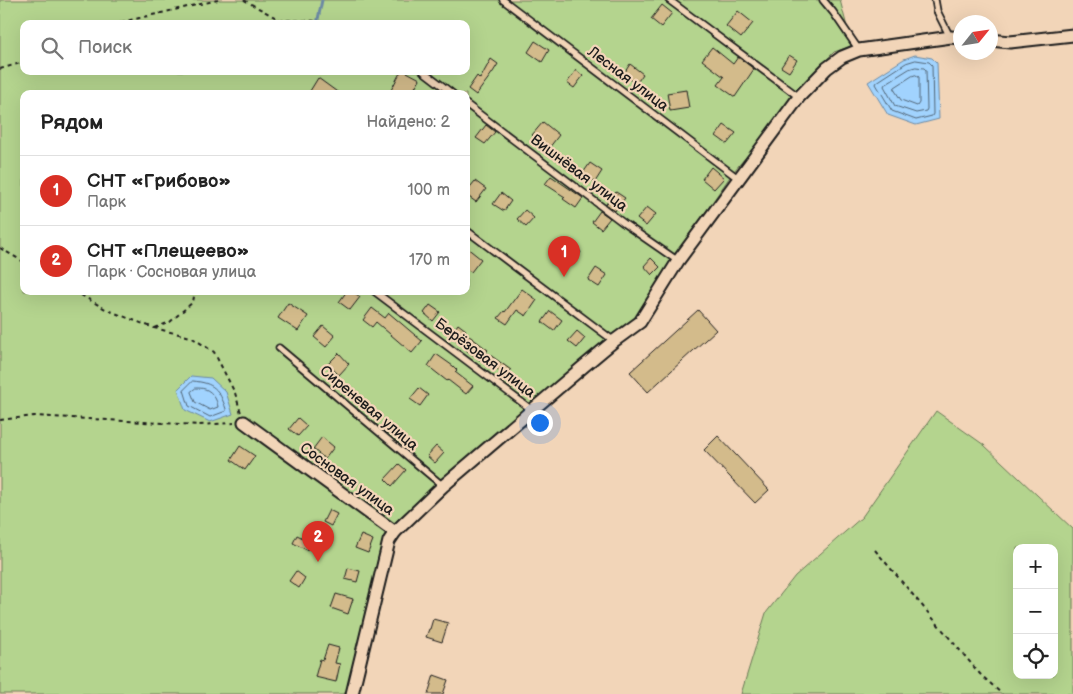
<!DOCTYPE html>
<html lang="ru">
<head>
<meta charset="utf-8">
<style>
  body { margin:0; font-family:"Balsamiq Sans",sans-serif; background:#f2f2f2; color:#222 }
  .controls { position:absolute; right:15px; bottom:15px; display:grid; overflow:hidden; border-radius:10px; box-shadow:0 5px 20px #0002 }
  .controls button { width:45px; height:45px; display:grid; place-items:center; padding:0; border:0; border-bottom:1px solid #e0e0e0; background:#fff; color:#222; font:25px sans-serif }
  .compass { position:absolute; left:953px; top:15px; width:45px; height:45px; border-radius:50%; background:#fff; box-shadow:0 5px 20px #0002; rotate:60deg }
  .you { position:absolute; left:539px; top:422px; width:18px; height:18px; margin:-12px; border:4px solid #fff; border-radius:50%; background:#1a73e8; box-shadow:0 0 0 8px #1a73e833 }
  .badge { display:grid; place-items:center; width:32px; height:32px; border-radius:50%; background:#d93025; color:#fff; font-size:16px; font-weight:700 }
  .pin { position:absolute; translate:-50% -41px; filter:drop-shadow(0 1px 2px #0008) }
  .pin::after { content:''; position:absolute; top:26px; width:18px; height:15px; background:inherit; clip-path:polygon(0 0,100% 0,50% 100%) }
  .list { margin:0; padding:0; list-style:none }
  h2 { display:flex; justify-content:space-between; align-items:center; height:65px; margin:0; padding:0 20px; font-size:21px }
  h2 small { font-size:16px; font-weight:400; color:#767676 }
  .list li { display:grid; grid-template-columns:32px 1fr auto; gap:15px; align-items:center; box-sizing:border-box; height:70px; padding:0 20px; border-top:1px solid #e0e0e0 }
  .list b { display:block; font-size:19px; white-space:nowrap }
  .list p { margin:0; font-size:16px; white-space:nowrap; color:#767676 }
  .list em { font-size:16px; font-style:normal; color:#767676 }
  .icon { flex:none; width:28px; height:28px; fill:none; stroke:currentColor; stroke-width:2; stroke-linecap:round; stroke-linejoin:round }
  .map { position:relative; flex:none; width:1073px; height:694px; overflow:hidden }
  .search { position:absolute; background:#fff; box-shadow:0 5px 20px #0002; left:20px; top:20px; width:450px; height:55px; display:flex; align-items:center; gap:12px; box-sizing:border-box; padding:0 18px; border-radius:10px; color:#767676; font-size:19px }
  .panel { position:absolute; background:#fff; box-shadow:0 5px 20px #0002; left:20px; top:90px; width:450px; height:205px; border-radius:10px }
  .map>svg:first-child { display:block }
  .green { fill:#b4d48e; stroke:#687855; fill-rule:evenodd }
  .water { fill:#a1d3fe; stroke:#6c8aa4 }
  .lines { fill:none; stroke-linecap:round; stroke-linejoin:round }
  .shore { stroke:#516576; stroke-width:1 }
  .stream { stroke:#6c8aa4; stroke-width:3 }
  .building { fill:#d3bb8b; stroke:#1c1c1c }
  .service-casing { stroke:#1c1c1c; stroke-width:9 }
  .minor-casing { stroke:#1c1c1c; stroke-width:15 }
  .path { stroke:#1c1c1c; stroke-width:2; stroke-dasharray:4 4; stroke-linecap:butt }
  .service { stroke:#f2d5b8; stroke-width:5.5 }
  .minor { stroke:#f2d5b8; stroke-width:11 }
  .labels { text-anchor:middle; dominant-baseline:central; stroke-width:4.5; stroke-linejoin:round; paint-order:stroke }
  .street-label { font-size:15px; fill:#1c1c1c; stroke:#f2d5b8 }
</style>
</head>
<body>
<div class="map">
<svg width="1073" height="694" viewBox="0 0 1073 694">
  <rect width="100%" height="100%" fill="#f2d5b8"/>
  <filter id="ink" filterUnits="userSpaceOnUse"><feTurbulence type="fractalNoise" baseFrequency=".02" numOctaves="2"/><feDisplacementMap in="SourceGraphic" scale="10" xChannelSelector="R" yChannelSelector="G"/><feConvolveMatrix kernelMatrix="1 2 1 2 8 2 1 2 1" color-interpolation-filters="sRGB"/></filter>
  <g filter="url(#ink)">
    <!-- green -->
    <g class="green">
      <path d="M0 0H840L852 46 834 52 801 85 782 109 757 144 734 171 670 263 637 318 436 485 397 520 386 534 346 694H0ZM24 24H466V71H24ZM24 94H466V291H24Z"/>
      <path d="M936 411 984 445 1073 529V694H741L766 613 795 576 862 517ZM1017 548H1054V675H1017Z"/>
    </g>
    <!-- water -->
    <g class="water">
      <path d="M915 55 932 58 937 63 939 119 916 125 888 115 868 82 904 59Z"/>
      <path d="M191 376 211 378 226 392 233 414 210 422 185 410 178 389Z"/>
    </g>
    <g class="lines">
      <!-- shore -->
      <g class="shore">
        <path d="M916 60 929 62 932 65 933 114 932 116 916 120 892 111 876 84 877 82 906 63Z"/>
        <path d="M916 67 924 68 926 70 927 109 926 111 916 113 895 106 884 86 885 84 909 69Z"/>
        <path d="M916 75 919 77V103L917 106 901 100 894 89 895 87 912 76Z"/>
        <path d="M193 381C214 383 219 389 226 409V411L210 417 189 406 184 390Z"/>
        <path d="M196 388C199 388 202 388 205 389 213 392 217 400 218 407L210 410 195 402 191 392Z"/>
      </g>
      <!-- stream -->
      <path class="stream" d="M317 24 322 0"/>
    </g>
    <!-- building -->
    <g class="building">
      <path d="M662 5 672 13 661 27 651 19Z"/>
      <path d="M738 11 753 23 741 38 726 26Z"/>
      <path d="M535 41 549 50 542 62 528 52Z"/>
      <path d="M712 47 733 64 738 57 754 69 735 97 718 85 724 77 702 60Z"/>
      <path d="M789 55 797 60 789 72 781 67Z"/>
      <path d="M491 59 498 64 493 72 476 95 468 89 477 76 480 79Z"/>
      <path d="M630 64 643 74 636 84 623 75Z"/>
      <path d="M576 70 583 76 574 88 567 83Z"/>
      <path d="M401 71H405L420 79 411 94H389Z"/>
      <path d="M318 78 340 94H314L310 91Z"/>
      <path d="M686 90 689 108 670 111 667 93Z"/>
      <path d="M543 122 559 135 549 148 532 135Z"/>
      <path d="M486 125 495 132 485 144 476 138Z"/>
      <path d="M724 125 736 133 727 144 716 136Z"/>
      <path d="M590 163 602 171 595 182 583 173Z"/>
      <path d="M711 167 724 178 714 189 702 179Z"/>
      <path d="M551 176 583 198 576 208 563 199 565 197 545 184Z"/>
      <path d="M475 181 486 189 476 202 466 195V192Z"/>
      <path d="M616 192 625 198 615 211 606 204Z"/>
      <path d="M501 193 511 201 504 211 493 204Z"/>
      <path d="M647 207 656 214 646 226 637 219Z"/>
      <path d="M525 210 534 218 526 227 517 219Z"/>
      <path d="M600 211 610 218 601 229 592 222Z"/>
      <path d="M570 244 581 252 574 262 563 255Z"/>
      <path d="M466 247 481 259 471 272 466 269Z"/>
      <path d="M651 258 660 267 652 275 644 266Z"/>
      <path d="M596 268 607 275 599 287 588 280Z"/>
      <path d="M522 289 537 300 526 316 517 310 507 324 498 318 504 311 505 312Z"/>
      <path d="M347 291H352L360 297 350 310 339 302Z"/>
      <path d="M288 303 308 316 298 331 278 318Z"/>
      <path d="M430 305 440 312 433 321 424 313Z"/>
      <path d="M372 308 385 318 389 313 422 341 412 353 376 322 372 327 363 320Z"/>
      <path d="M698 310 716 330 648 392 630 372Z"/>
      <path d="M550 311 562 320 554 331 542 322Z"/>
      <path d="M458 324 466 330 464 332 488 350 486 352 511 370 506 376 482 358 480 360 466 350 467 348 450 335Z"/>
      <path d="M323 326 335 336 326 347 314 337Z"/>
      <path d="M577 331 585 338 577 348 568 341Z"/>
      <path d="M339 353 349 364 339 375 328 364Z"/>
      <path d="M436 354 453 366 457 370 455 372 473 386 466 394 448 380 447 381 428 366Z"/>
      <path d="M419 388 428 395 420 406 410 399Z"/>
      <path d="M298 418 307 426 298 436 289 429Z"/>
      <path d="M718 436 769 490 755 503 704 450Z"/>
      <path d="M322 437 334 447 325 459 313 449Z"/>
      <path d="M240 446 255 456 245 470 231 460Z"/>
      <path d="M436 446 444 453 435 463 427 456Z"/>
      <path d="M399 464 406 470 392 486 385 479Z"/>
      <path d="M329 510 337 514 331 526 323 522Z"/>
      <path d="M297 535 311 542 307 550 293 543Z"/>
      <path d="M361 535 373 540 368 553 355 548Z"/>
      <path d="M348 568 360 571 357 582 345 579Z"/>
      <path d="M296 571 305 578 299 588 289 581Z"/>
      <path d="M336 594 353 599 348 614 331 608Z"/>
      <path d="M433 619 448 623 442 642 426 637 429 629H430Z"/>
      <path d="M328 645 339 648 335 663 340 664 336 682 315 677 320 659 323 660Z"/>
      <path d="M434 675 448 680 443 694H428Z"/>
    </g>
    <g class="lines">
      <!-- service casing -->
      <g class="service-casing">
        <g id="service">
          <path d="M503 0 739 179"/>
          <path d="M669 0 799 97"/>
          <path d="M823 0 833 12 859 50"/>
          <path d="M935 0 937 11 950 37"/>
          <path d="M423 71 453 94"/>
          <path d="M466 104 626 225 678 261"/>
          <path d="M466 230 614 341"/>
          <path d="M374 291 532 410"/>
          <path d="M279 348 443 486"/>
        </g>
      </g>
      <!-- minor casing -->
      <g class="minor-casing">
        <g id="minor">
          <path d="M990 40 1010 42 1073 35"/>
          <path d="M244 422 395 532"/>
          <path d="M352 694 389 541 395 532 443 486 584 366 614 341 640 322 678 261 799 97 827 68 842 57 859 50 951 37 960 38"/>
        </g>
      </g>
      <!-- path -->
      <g class="path">
        <path d="M244 0 280 20 317 21 329 24"/>
        <path d="M113 24 218 0"/>
        <path d="M0 69 24 62"/>
        <path d="M0 248 24 262"/>
        <path d="M74 291 107 310 154 328 191 337 214 352 235 393 241 413"/>
        <path d="M155 328 170 322 193 302 195 291"/>
        <path d="M0 420 34 416 199 425 234 423"/>
        <path d="M875 550 980 674 1002 694"/>
      </g>
      <!-- service -->
      <use href="#service" class="service"/>
      <!-- minor -->
      <use href="#minor" class="minor"/>
    </g>
  </g>
  <g class="labels">
    <!-- street labels -->
    <g class="street-label">
      <text transform="translate(628 79) rotate(37)">Лесная улица</text>
      <text transform="translate(579 173) rotate(37)">Вишнёвая улица</text>
      <text transform="translate(485 358) rotate(37)">Берёзовая улица</text>
      <text transform="translate(369 408) rotate(40)">Сиреневая улица</text>
      <text transform="translate(347 479) rotate(36)">Сосновая улица</text>
    </g>
  </g>
</svg>
<div class="controls">
<button>+</button>
<button>−</button>
<button><svg class="icon" aria-label="locate" viewBox="0 0 24 24"><circle cx="12" cy="12" r="6"/><path d="M12 2v4M12 18v4M2 12h4M18 12h4"/></svg></button>
</div>
<svg class="compass" viewBox="-18 -18 36 36"><path d="M0-13l5 13h-10z" fill="#e53935"/><path d="M0 13l5-13h-10z" fill="#767676"/></svg>
<div class="you"></div>
<div class="pin badge" style="left:564px;top:277px">1</div>
<div class="pin badge" style="left:318px;top:562px">2</div>
<div class="search"><svg class="icon" aria-label="search" viewBox="0 0 24 24"><circle cx="10" cy="10" r="6"/><path d="M15 15l6 6"/></svg>Поиск</div>
<section class="panel">
<h2>Рядом<small>Найдено: 2</small></h2>
<ul class="list">
<li><span class="badge">1</span><div><b>СНТ «Грибово»</b><p>Парк</p></div><em>100 m</em></li>
<li><span class="badge">2</span><div><b>СНТ «Плещеево»</b><p>Парк · Сосновая улица</p></div><em>170 m</em></li>
</ul>
</section>
</div>
</body>
</html>
